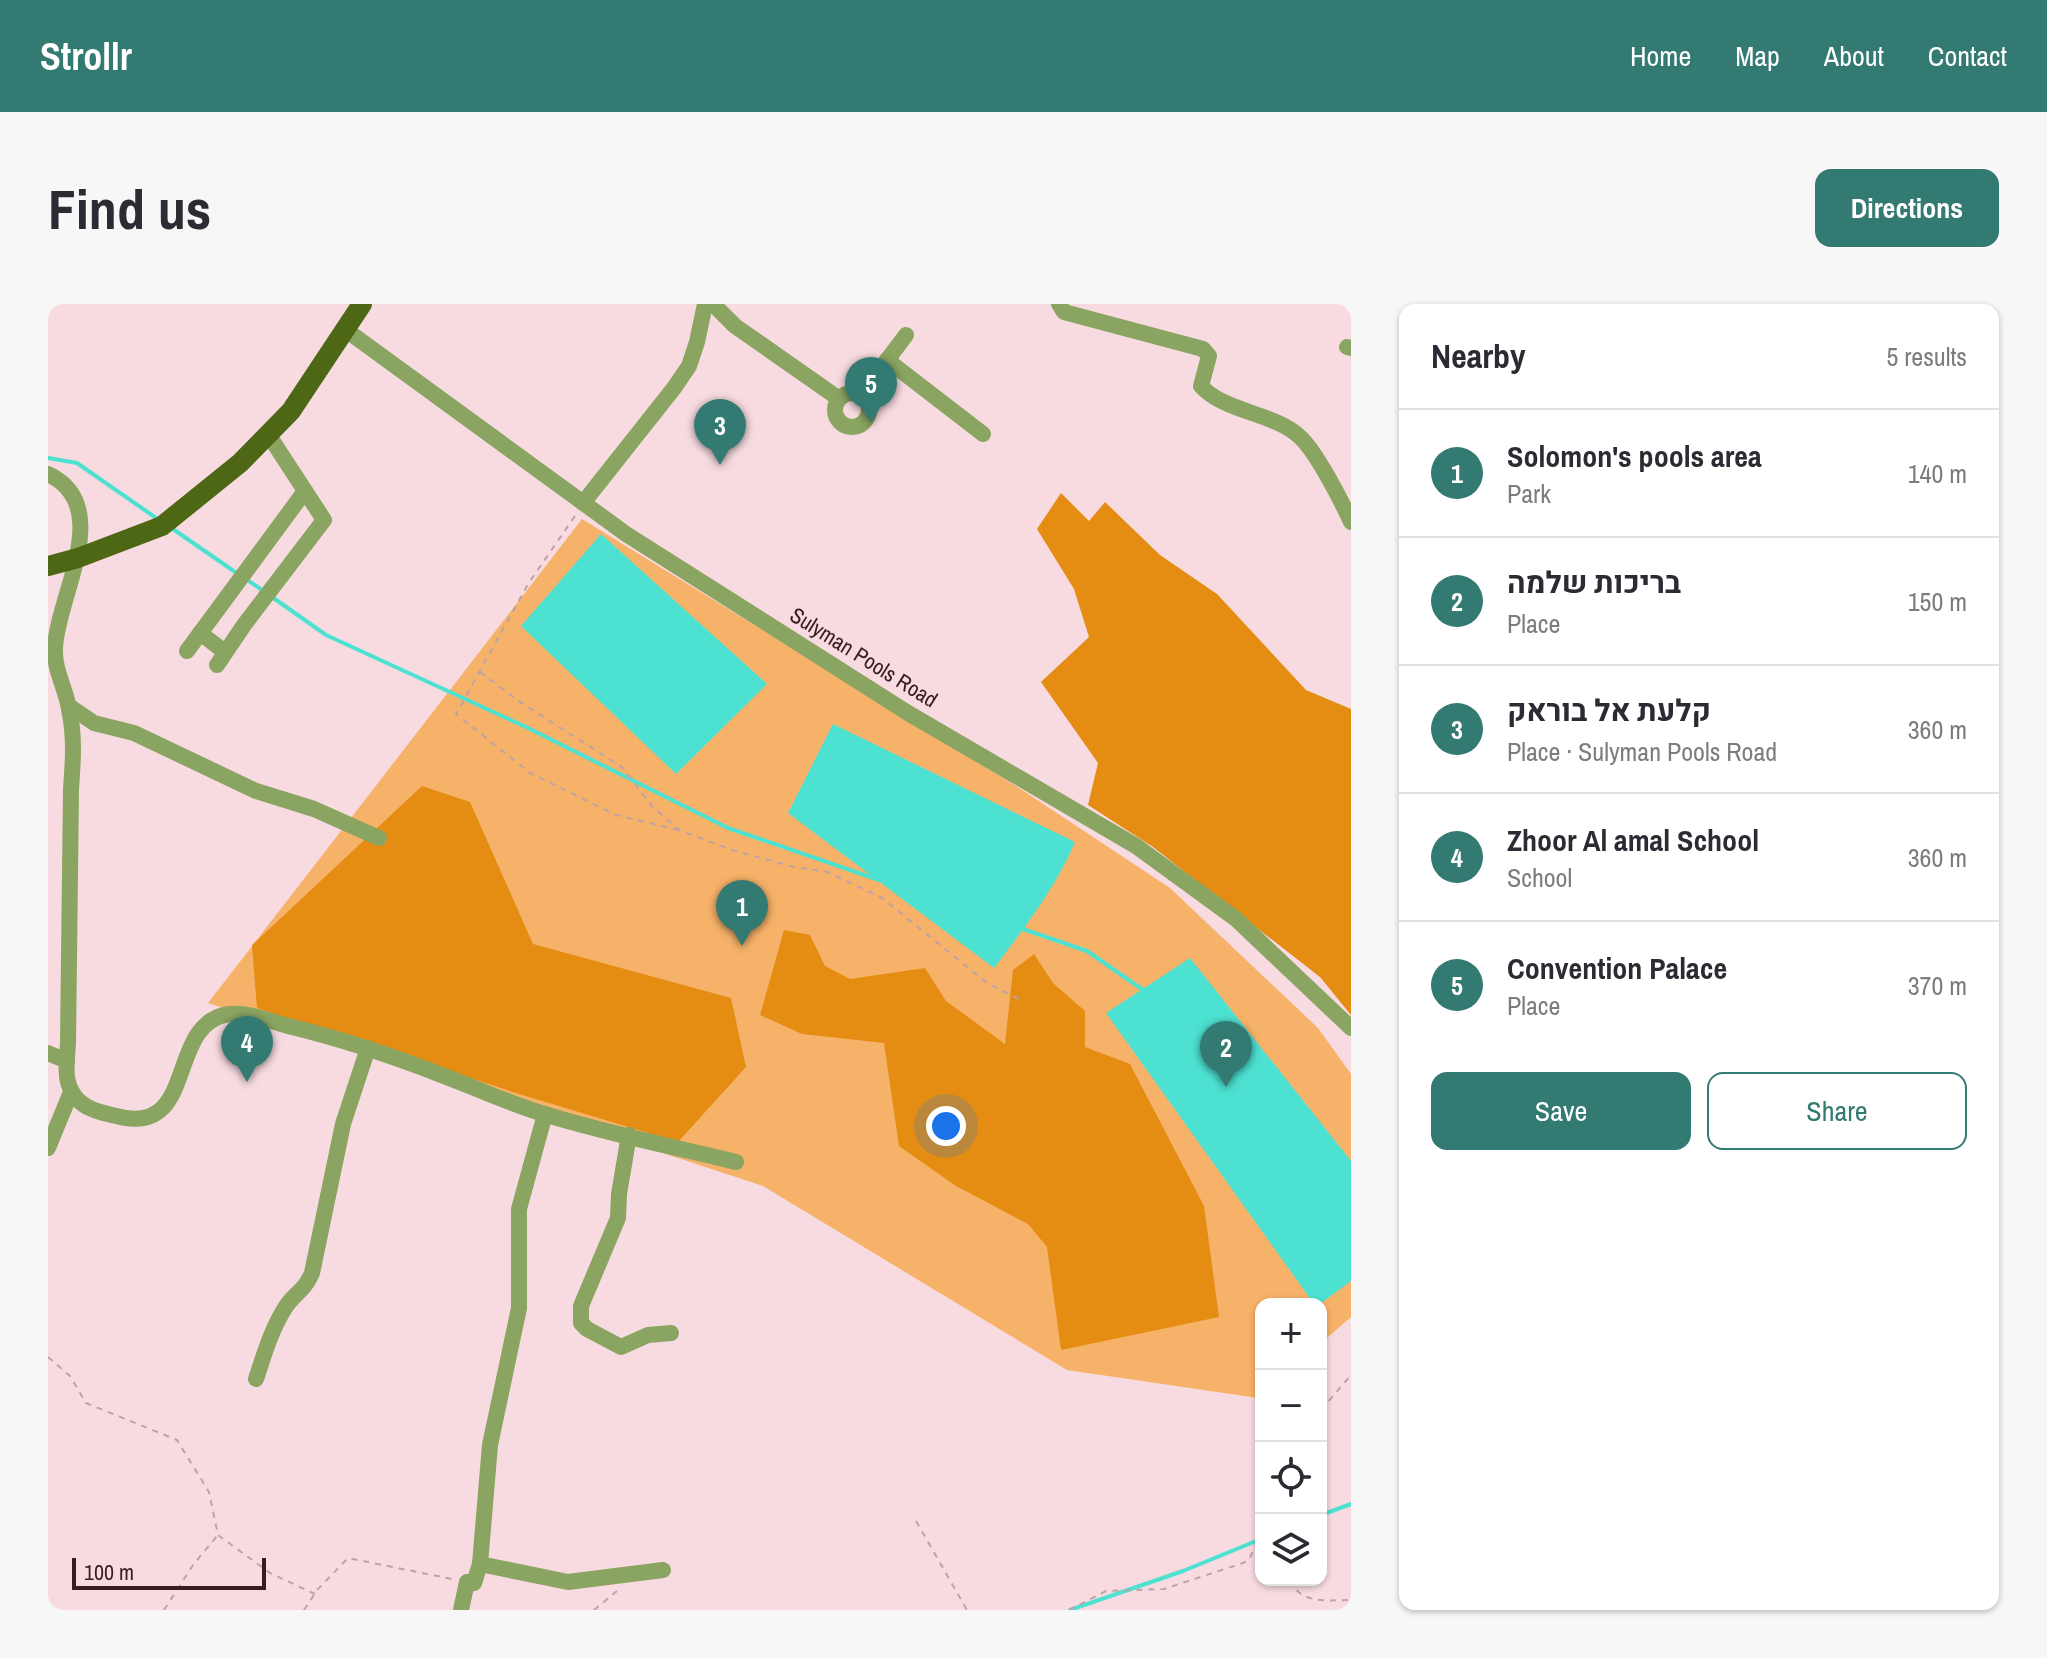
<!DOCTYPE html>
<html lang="en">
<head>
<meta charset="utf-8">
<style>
  body { margin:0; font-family:"Archivo Narrow",Heebo,sans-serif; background:#f7f7f7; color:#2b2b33 }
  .controls { position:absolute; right:24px; bottom:24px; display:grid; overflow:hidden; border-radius:16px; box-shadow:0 2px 6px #0004 }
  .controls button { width:72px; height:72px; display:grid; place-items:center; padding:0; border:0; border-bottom:2px solid #e1e1e2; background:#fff; color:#2b2b33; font:40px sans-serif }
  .scale { position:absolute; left:24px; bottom:20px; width:194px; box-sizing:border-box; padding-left:8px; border:4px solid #361d23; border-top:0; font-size:22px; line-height:28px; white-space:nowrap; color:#361d23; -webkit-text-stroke:6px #f7dbe0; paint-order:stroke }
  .you { position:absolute; left:898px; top:822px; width:28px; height:28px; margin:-20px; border:6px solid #fff; border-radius:50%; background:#1a73e8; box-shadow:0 0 0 12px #1a73e833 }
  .badge { display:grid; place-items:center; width:52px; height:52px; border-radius:50%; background:#337a72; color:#fff; font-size:26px; font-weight:700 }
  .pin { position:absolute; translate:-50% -66px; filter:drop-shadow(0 2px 4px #0008) }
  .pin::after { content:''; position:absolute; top:42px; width:28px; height:24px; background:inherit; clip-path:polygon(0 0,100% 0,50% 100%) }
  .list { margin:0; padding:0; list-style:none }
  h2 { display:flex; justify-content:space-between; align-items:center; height:104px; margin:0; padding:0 32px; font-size:34px }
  h2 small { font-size:26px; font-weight:400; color:#7c7c81 }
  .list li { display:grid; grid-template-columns:52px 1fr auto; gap:24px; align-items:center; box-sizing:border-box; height:128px; padding:0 32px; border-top:2px solid #e1e1e2 }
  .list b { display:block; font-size:30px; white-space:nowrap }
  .list p { margin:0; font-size:26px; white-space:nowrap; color:#7c7c81 }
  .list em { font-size:26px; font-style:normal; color:#7c7c81 }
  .actions { display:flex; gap:16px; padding:24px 32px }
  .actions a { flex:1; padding:18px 0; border:2px solid #337a72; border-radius:16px; text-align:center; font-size:28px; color:#337a72 }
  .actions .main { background:#337a72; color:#fff }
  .icon { flex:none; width:44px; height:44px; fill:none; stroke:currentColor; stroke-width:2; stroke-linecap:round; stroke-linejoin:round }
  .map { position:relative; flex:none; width:1303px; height:1306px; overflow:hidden; border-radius:16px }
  header { display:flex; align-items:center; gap:48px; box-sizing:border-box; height:112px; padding:0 40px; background:#337a72; color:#fff }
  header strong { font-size:38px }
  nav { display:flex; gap:44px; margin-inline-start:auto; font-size:28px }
  .intro { display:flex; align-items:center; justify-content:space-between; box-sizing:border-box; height:192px; padding:0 48px }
  h1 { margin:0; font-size:56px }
  .button { padding:20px 36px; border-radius:16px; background:#337a72; color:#fff; font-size:28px; font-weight:700 }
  main { display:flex; gap:48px; padding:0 48px }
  aside { flex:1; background:#fff; border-radius:16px; box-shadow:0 2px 6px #0004 }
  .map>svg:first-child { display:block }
  .green { fill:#f7b269 }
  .forest { fill:#e48d12 }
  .water { fill:#4de1d2 }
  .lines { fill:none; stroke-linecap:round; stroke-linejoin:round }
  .stream { stroke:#4de1d2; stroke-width:4 }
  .path { stroke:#bda2a7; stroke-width:2; stroke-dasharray:6 6; stroke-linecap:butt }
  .minor { stroke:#8aa461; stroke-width:16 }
  .major { stroke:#4d6715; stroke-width:20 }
  .labels { text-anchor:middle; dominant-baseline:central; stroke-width:6; stroke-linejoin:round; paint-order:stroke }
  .street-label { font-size:22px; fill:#361d23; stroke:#f7dbe0 }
</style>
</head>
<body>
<header>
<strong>Strollr</strong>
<nav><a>Home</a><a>Map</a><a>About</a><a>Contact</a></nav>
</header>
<div class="intro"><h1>Find us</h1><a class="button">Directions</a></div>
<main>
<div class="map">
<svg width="1303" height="1306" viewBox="0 0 1303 1306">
  <rect width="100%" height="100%" fill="#f7dbe0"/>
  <!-- green -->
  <path class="green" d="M534 215 968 482 1122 584 1270 724 1303 770V1013L1273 1039V1000H1213V1092L1210 1094 1019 1066 715 882 160 699Z"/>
  <!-- forest -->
  <g class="forest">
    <path d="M1013 189 1041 217 1057 198 1112 251 1169 290 1258 386 1303 405V711L1272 673 1105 543 1040 501 1050 459 993 378 1041 333 1026 285 989 225Z"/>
    <path d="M374 482 422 498 485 640 683 694 698 763 630 838 471 790 209 704 204 641Z"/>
    <path d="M736 626 762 631 777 662 802 675 877 664 898 697 957 740 965 666 986 650 1005 679 1037 707V743L1082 760 1156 902 1171 1013 1013 1046 999 943 980 920 908 882 851 842 836 739 754 730 712 711Z"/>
  </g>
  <!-- water -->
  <g class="water">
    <path d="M553 230 719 380 628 470 473 322Z"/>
    <path d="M785 420 1027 538C1007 585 977 623 946 664L740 509Z"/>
    <path d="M1142 654 1303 857V977L1272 1000H1266L1058 709Z"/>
  </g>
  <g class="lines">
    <!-- stream -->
    <g class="stream">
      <path d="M0 154 29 159 111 216"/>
      <path d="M122 223 190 270"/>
      <path d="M198 275 217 288"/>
      <path d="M224 293 278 331 478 423 680 524 831 576"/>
      <path d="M972 624 1039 647 1098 688"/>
      <path d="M1273 1211 1303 1200"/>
      <path d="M1022 1306 1135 1267 1213 1235"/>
    </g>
    <!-- path -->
    <g class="path">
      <path d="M527 212 480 280 408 410 482 469 568 511 630 526"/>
      <path d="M432 368 475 400 574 463 604 502 631 526 684 546 746 563 780 568 834 594 939 679 971 695"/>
      <path d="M0 1053 22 1072 38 1099 129 1136 161 1188 170 1231 222 1269 267 1290"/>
      <path d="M1273 1106 1303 1071"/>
      <path d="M868 1217 919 1306"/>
      <path d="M1242 1276C1253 1301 1279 1296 1303 1296"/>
      <path d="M116 1306 145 1261 169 1232"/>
      <path d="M256 1306 269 1286 300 1254 404 1275"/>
      <path d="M546 1306 569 1287"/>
      <path d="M1021 1306 1058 1287 1116 1285 1195 1259 1201 1256 1213 1229"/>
    </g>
    <!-- minor -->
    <g class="minor">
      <path d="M665 0 687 22 790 94"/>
      <path d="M1011 0 1016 8 1155 45 1161 52 1153 82C1176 108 1227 109 1252 133 1269 149 1293 196 1303 218"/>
      <path d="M298 26 578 230 860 409 1088 542 1188 615 1303 724"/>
      <path d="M1299 43 1303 44"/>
      <path d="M839 56 935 130"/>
      <circle cx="804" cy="106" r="17"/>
      <path d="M813 91 858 31"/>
      <path d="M0 170C68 202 8 294 7 345 6 366 18 385 21 405 27 433 25 457 23 485L20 739C19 760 14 779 30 796 40 806 55 809 68 812 151 834 117 719 181 710 200 708 222 717 240 722 294 735 345 752 396 772 428 784 460 799 493 809 556 829 623 842 688 858"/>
      <path d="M535 199 626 84 641 62 649 38 657 0"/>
      <path d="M152 329 177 348"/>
      <path d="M139 347 257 187"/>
      <path d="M169 361 196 321 276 216 220 130"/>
      <path d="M21 402 46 419 86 429 208 487 266 505 331 534"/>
      <path d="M0 749 19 757"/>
      <path d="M581 831 571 890 570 914 533 1002V1019L539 1025 573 1043 600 1031 623 1029"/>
      <path d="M0 844 23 788"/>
      <path d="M208 1075C216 1051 223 1026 237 1004 246 989 256 988 264 969L295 820 320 744"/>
      <path d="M432 1260 442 1141 471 1004V905L497 810"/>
      <path d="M413 1306 419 1278 426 1279 432 1260 520 1278 615 1266"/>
    </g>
    <!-- major -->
    <path class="major" d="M0 262 30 254 114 222 192 159 243 107 314 0"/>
  </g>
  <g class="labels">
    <!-- street labels -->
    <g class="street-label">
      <text transform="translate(816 353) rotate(32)">Sulyman Pools Road</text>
    </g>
  </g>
</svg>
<div class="controls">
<button>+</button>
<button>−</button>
<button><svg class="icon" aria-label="locate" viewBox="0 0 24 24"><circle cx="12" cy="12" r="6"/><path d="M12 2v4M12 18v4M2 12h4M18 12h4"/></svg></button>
<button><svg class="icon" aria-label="layers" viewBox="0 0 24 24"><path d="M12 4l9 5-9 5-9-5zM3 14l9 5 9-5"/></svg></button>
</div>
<div class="scale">100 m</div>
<div class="you"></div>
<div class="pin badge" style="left:694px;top:642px">1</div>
<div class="pin badge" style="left:1178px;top:783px">2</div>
<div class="pin badge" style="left:672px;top:161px">3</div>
<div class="pin badge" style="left:199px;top:778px">4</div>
<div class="pin badge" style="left:823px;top:119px">5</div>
</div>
<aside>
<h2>Nearby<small>5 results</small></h2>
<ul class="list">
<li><span class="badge">1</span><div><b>Solomon's pools area</b><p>Park</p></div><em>140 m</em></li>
<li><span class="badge">2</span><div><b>בריכות שלמה</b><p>Place</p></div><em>150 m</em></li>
<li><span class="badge">3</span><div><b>קלעת אל בוראק</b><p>Place · Sulyman Pools Road</p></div><em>360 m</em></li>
<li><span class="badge">4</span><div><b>Zhoor Al amal School</b><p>School</p></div><em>360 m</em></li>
<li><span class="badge">5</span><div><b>Convention Palace</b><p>Place</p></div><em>370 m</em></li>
</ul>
<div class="actions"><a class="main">Save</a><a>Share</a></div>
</aside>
</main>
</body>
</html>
